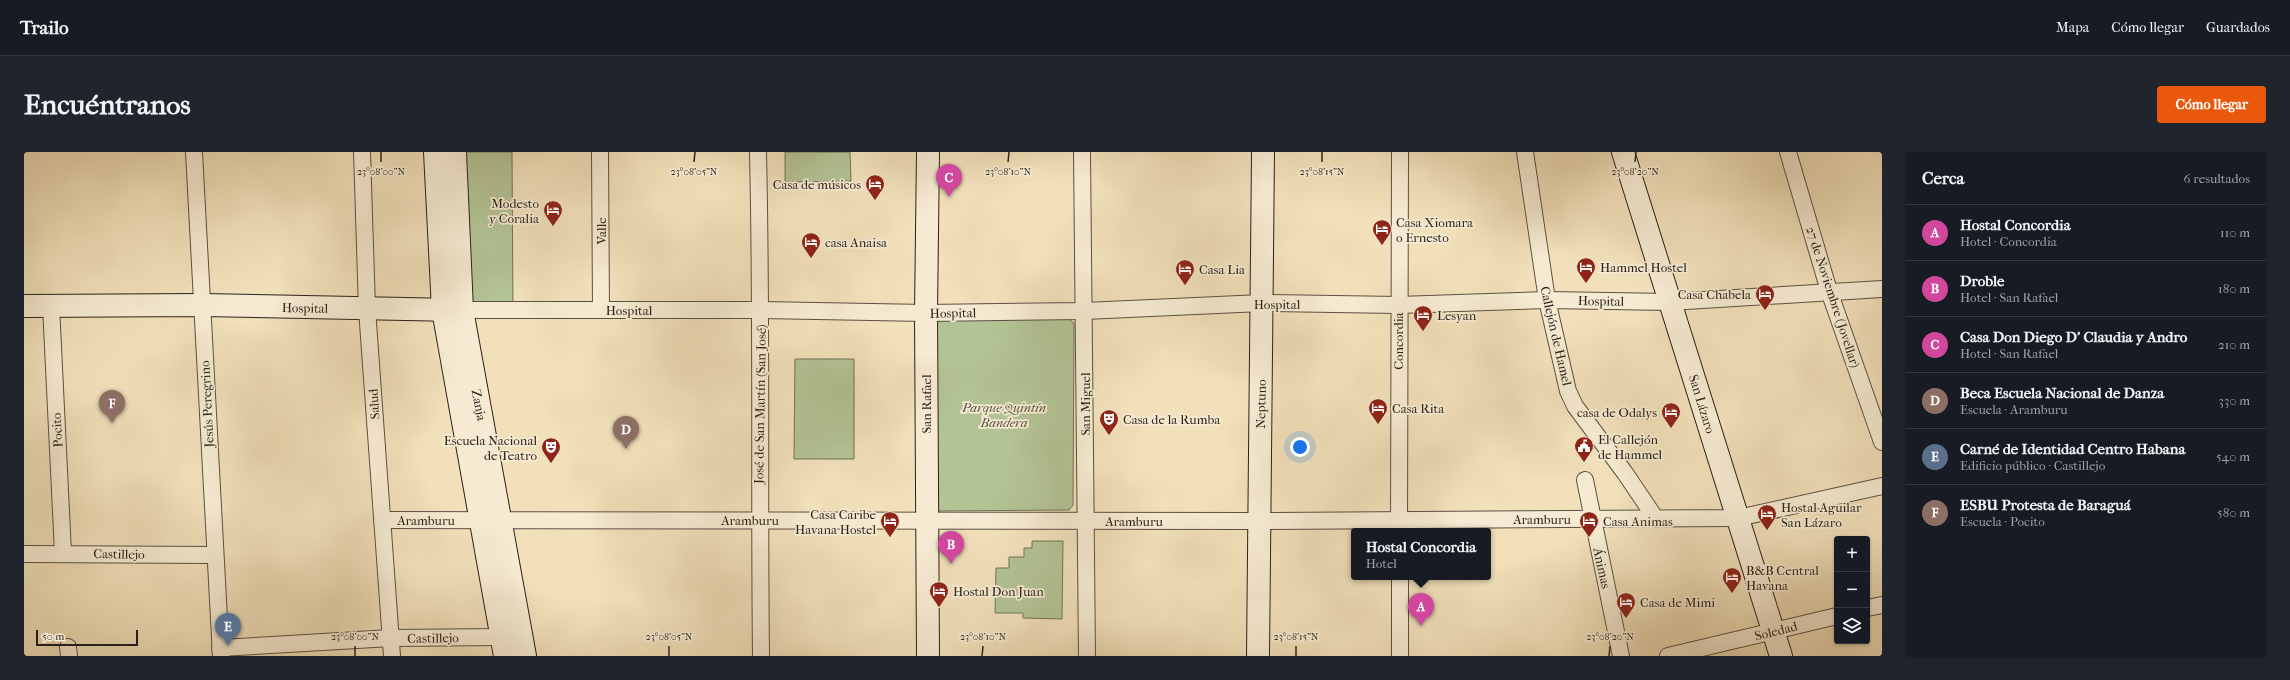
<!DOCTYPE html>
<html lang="es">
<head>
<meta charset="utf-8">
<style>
  body { margin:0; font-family:"IM FELL French Canon",serif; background:#20242c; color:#f1f3f6 }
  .controls { position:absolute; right:12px; bottom:12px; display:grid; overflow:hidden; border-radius:4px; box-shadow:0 1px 3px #0004 }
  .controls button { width:36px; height:36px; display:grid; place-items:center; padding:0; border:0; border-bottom:1px solid #363941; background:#171b24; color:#f1f3f6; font:20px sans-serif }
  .scale { position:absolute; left:12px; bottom:10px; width:102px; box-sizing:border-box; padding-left:4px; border:2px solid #2b201b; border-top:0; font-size:11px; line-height:14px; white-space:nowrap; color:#2b201b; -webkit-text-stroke:3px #f6ebd2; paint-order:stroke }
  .you { position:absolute; left:1276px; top:295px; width:14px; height:14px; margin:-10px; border:3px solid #fff; border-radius:50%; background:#1a73e8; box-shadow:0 0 0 6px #1a73e833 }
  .badge { display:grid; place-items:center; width:26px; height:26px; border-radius:50%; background:#ea580c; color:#fff; font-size:13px; font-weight:700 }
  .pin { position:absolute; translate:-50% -33px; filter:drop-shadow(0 1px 2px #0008) }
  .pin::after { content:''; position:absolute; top:21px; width:14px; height:12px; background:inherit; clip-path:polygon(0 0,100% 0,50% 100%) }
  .popup { position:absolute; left:1327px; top:376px; width:140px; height:52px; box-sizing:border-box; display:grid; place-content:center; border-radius:4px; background:#171b24; filter:drop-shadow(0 1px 3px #0005); font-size:13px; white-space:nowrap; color:#9ea1a6 }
  .popup b { font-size:15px; color:#f1f3f6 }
  .popup::after { content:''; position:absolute; left:50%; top:100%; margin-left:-8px; border:8px solid transparent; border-top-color:#171b24 }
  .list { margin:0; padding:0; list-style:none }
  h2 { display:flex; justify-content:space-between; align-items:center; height:52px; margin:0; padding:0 16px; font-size:17px }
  h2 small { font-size:13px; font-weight:400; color:#9ea1a6 }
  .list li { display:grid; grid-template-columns:26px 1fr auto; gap:12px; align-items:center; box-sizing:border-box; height:56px; padding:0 16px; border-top:1px solid #363941 }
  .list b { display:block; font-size:15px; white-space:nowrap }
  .list p { margin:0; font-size:13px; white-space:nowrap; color:#9ea1a6 }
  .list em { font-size:13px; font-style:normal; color:#9ea1a6 }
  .icon { flex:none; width:22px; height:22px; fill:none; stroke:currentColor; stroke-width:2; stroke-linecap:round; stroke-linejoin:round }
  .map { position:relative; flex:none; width:1858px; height:504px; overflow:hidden; border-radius:4px }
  header { display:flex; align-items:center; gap:24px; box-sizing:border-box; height:56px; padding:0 20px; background:#171b24; border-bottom:1px solid #363941 }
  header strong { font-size:19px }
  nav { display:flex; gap:22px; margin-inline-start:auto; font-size:14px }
  .intro { display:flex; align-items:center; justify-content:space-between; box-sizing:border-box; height:96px; padding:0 24px }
  h1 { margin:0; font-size:28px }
  .button { padding:10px 18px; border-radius:4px; background:#ea580c; color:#fff; font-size:14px; font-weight:700 }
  main { display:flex; gap:24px; padding:0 24px }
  aside { flex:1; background:#171b24; border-radius:4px; box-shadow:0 1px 3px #0004 }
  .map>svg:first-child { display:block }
  .green { fill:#b3c395; stroke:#6f7258 }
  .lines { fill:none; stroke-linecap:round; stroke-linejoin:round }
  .street-casing { stroke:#5c5043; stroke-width:18 }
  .secondary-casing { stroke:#2b201b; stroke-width:24 }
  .street { stroke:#f6ebd2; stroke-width:16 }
  .secondary { stroke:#f6ebd2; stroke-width:22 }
  .ticks { fill:none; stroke:#2b201b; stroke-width:1.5 }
  .labels { text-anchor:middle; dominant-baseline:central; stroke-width:3.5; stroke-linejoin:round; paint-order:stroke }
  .poi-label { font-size:13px; fill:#2b201b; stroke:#f6ebd2; text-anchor:start }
  .street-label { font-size:13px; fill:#2b201b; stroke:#f6ebd2 }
  .park-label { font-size:13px; font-style:italic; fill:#545140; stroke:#f6ebd2 }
  .ticks-label { font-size:10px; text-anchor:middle; fill:#2b201b; stroke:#f6ebd2; stroke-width:3.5; stroke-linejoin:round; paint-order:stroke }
</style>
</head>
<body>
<header>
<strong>Trailo</strong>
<nav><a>Mapa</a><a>Cómo llegar</a><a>Guardados</a></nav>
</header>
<div class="intro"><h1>Encuéntranos</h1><a class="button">Cómo llegar</a></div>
<main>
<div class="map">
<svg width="1858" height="504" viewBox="0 0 1858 504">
  <rect width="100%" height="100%" fill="#f1e0ba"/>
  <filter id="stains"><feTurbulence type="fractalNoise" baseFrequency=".005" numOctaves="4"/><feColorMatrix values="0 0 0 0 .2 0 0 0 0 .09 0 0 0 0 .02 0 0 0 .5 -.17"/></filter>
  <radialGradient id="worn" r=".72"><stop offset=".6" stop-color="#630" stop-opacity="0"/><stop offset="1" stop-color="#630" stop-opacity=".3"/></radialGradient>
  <!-- green -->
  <g class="green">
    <path d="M441 0H488L489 158H438Z"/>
    <path d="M761 0H826L827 29 761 30Z"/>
    <path d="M916 167H1044L1050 171 1049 353 1045 358 915 359 910 354V171Z"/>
    <path d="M771 207H830V307H770Z"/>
    <path d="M1008 389H1039L1038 467 999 466V461H971L972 416H985V405H1000V396H1008Z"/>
  </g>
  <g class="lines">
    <!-- street casing -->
    <g class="street-casing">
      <g id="street">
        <path d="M170 0 197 504"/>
        <path d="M338 0 343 157 368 504"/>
        <path d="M576 0 577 158"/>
        <path d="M734 0C738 168 735 336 737 504"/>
        <path d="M1058 0 1063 504"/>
        <path d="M1501 0 1523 148 1544 239 1551 254 1601 321 1632 367"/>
        <path d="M1764 0 1805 139 1858 290"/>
        <path d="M27 154 39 401"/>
        <path d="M438 158H737L902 161 1060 159 1238 151 1374 153 1523 148 1646 150 1858 137"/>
        <path d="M1561 328 1597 504"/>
        <path d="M358 368 1236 369 1714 366 1858 334"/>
        <path d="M1375 379 1376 0"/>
        <path d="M0 402 190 403"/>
        <path d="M1376 425V504"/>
        <path d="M1843 456 1858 453"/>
        <path d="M44 495 45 504"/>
        <path d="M196 496 367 486 478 485"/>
        <path d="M1644 504 1813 464"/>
      </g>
    </g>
    <!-- secondary casing -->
    <g class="secondary-casing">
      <g id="secondary">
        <path d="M411 0 419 158 481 504"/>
        <path d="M431 0 438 158 501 504"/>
        <path d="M1599 0 1757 504"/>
        <path d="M0 154 179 153 432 158"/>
        <path d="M904 504 902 161 904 0"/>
        <path d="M1234 504 1239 0"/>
      </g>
    </g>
    <!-- street -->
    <use href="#street" class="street"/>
    <!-- secondary -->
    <use href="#secondary" class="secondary"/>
  </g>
  <!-- ticks -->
  <path class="ticks" d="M357 10V0M670 10 671 0M984 10 985 0M1298 10V0M1611 10 1612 0M331 504V494M645 504V494M958 504 959 494M1272 504V494M1585 504 1586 494"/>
  <!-- icons -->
  <defs>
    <g id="hotel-pin" transform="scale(1)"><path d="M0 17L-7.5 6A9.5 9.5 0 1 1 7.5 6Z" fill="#8f2418" stroke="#f6ebd2"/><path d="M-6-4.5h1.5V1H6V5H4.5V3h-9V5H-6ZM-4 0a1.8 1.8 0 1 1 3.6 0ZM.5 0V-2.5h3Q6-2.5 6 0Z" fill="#fff"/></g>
    <g id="theatre-pin" transform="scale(1)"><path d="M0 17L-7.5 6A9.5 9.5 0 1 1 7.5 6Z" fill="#8f2418" stroke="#f6ebd2"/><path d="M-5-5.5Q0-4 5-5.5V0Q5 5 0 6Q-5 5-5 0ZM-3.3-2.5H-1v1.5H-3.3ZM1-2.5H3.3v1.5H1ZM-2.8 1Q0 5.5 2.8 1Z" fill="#fff"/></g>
    <g id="civic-pin" transform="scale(1)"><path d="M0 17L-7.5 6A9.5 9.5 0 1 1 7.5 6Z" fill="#8f2418" stroke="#f6ebd2"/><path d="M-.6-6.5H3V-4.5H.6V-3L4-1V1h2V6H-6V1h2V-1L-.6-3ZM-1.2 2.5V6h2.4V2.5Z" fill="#fff"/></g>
  </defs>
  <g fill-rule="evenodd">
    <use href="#hotel-pin" x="851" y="32"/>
    <use href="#hotel-pin" x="529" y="58"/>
    <use href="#hotel-pin" x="1358" y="77"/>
    <use href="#hotel-pin" x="787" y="90"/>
    <use href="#hotel-pin" x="1562" y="115"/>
    <use href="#hotel-pin" x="1161" y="117"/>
    <use href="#hotel-pin" x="1741" y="142"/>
    <use href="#hotel-pin" x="1399" y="163"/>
    <use href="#hotel-pin" x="1354" y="256"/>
    <use href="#hotel-pin" x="1647" y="260"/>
    <use href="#theatre-pin" x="1085" y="267"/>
    <use href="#civic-pin" x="1560" y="294"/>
    <use href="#theatre-pin" x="527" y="295"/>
    <use href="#hotel-pin" x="1743" y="362"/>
    <use href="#hotel-pin" x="866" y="369"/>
    <use href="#hotel-pin" x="1565" y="369"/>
    <use href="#hotel-pin" x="1708" y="425"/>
    <use href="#hotel-pin" x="915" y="439"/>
    <use href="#hotel-pin" x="1602" y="450"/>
  </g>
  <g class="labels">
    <!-- poi labels -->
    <g class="poi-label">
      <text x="837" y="32" text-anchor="end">Casa de músicos</text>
      <text x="515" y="51" text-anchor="end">Modesto<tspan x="515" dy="15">y Coralia</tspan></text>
      <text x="1372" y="70">Casa Xiomara<tspan x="1372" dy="15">o Ernesto</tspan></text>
      <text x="801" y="90">casa Anaisa</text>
      <text x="1576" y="115">Hammel Hostel</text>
      <text x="1175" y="117">Casa Lia</text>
      <text x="1727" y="142" text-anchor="end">Casa Chabela</text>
      <text x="1413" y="163">Lesyan</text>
      <text x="1368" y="256">Casa Rita</text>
      <text x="1633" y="260" text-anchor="end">casa de Odalys</text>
      <text x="1099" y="267">Casa de la Rumba</text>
      <text x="1574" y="287">El Callejón<tspan x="1574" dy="15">de Hammel</tspan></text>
      <text x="513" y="288" text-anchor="end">Escuela Nacional<tspan x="513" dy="15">de Teatro</tspan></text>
      <text x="1757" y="355">Hostal Aguilar<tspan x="1757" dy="15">San Lázaro</tspan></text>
      <text x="852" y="362" text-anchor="end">Casa Caribe<tspan x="852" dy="15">Havana Hostel</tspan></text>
      <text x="1579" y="369">Casa Animas</text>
      <text x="1722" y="418">B&amp;B Central<tspan x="1722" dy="15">Havana</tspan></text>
      <text x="929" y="439">Hostal Don Juan</text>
      <text x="1616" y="450">Casa de Mimi</text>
    </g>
    <!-- street labels -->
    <g class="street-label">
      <text transform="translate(577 79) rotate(-90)">Valle</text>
      <text transform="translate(1809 145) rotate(72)">27 de Noviembre (Jovellar)</text>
      <text transform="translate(1577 149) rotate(1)">Hospital</text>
      <text x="1253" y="152">Hospital</text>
      <text transform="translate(281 156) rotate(1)">Hospital</text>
      <text x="605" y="158">Hospital</text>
      <text transform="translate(929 161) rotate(-1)">Hospital</text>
      <text transform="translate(1532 184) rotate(77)">Callejón de Hamel</text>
      <text transform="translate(1374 189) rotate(-90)">Concordia</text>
      <text transform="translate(183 252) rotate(-93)">Jesús Peregrino</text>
      <text transform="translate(350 252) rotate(-94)">Salud</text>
      <text transform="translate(736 252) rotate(-89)">José de San Martín (San José)</text>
      <text transform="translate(902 252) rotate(-90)">San Rafael</text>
      <text transform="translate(1061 252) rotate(-90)">San Miguel</text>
      <text transform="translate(1237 252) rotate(-89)">Neptuno</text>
      <text transform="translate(1678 252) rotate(73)">San Lázaro</text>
      <text transform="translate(455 253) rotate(79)">Zanja</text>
      <text transform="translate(33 278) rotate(-93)">Pocito</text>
      <text x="1518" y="367">Aramburu</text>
      <text x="402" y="368">Aramburu</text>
      <text x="726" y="368">Aramburu</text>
      <text x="1110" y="369">Aramburu</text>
      <text transform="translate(95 402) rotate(1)">Castillejo</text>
      <text transform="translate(1578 416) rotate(78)">Ánimas</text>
      <text transform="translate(1752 479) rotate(-14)">Soledad</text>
      <text transform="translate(409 486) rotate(-1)">Castillejo</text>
    </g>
    <!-- park labels -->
    <g class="park-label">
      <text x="980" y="255">Parque Quintín<tspan x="980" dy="15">Bandera</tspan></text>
    </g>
  </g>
  <g class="ticks-label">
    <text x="357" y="23">23°08'00"N</text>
    <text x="670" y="23">23°08'05"N</text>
    <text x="984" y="23">23°08'10"N</text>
    <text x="1298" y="23">23°08'15"N</text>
    <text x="1611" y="23">23°08'20"N</text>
    <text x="331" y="488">23°08'00"N</text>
    <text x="645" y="488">23°08'05"N</text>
    <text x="959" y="488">23°08'10"N</text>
    <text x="1272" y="488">23°08'15"N</text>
    <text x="1586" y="488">23°08'20"N</text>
  </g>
  <rect width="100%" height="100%" filter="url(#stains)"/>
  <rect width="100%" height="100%" fill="url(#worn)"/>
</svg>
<div class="controls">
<button>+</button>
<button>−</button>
<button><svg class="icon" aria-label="layers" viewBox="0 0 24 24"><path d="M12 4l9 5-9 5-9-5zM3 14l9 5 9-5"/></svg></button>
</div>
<div class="scale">50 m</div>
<div class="you"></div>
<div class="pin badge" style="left:1397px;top:474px;background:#d1479c">A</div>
<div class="popup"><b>Hostal Concordia</b>Hotel</div>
<div class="pin badge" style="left:927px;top:412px;background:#d1479c">B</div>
<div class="pin badge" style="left:925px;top:45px;background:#d1479c">C</div>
<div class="pin badge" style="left:602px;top:297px;background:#8d6e63">D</div>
<div class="pin badge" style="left:204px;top:494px;background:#5c6f8a">E</div>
<div class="pin badge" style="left:88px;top:271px;background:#8d6e63">F</div>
</div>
<aside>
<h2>Cerca<small>6 resultados</small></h2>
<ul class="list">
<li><span class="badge" style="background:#d1479c">A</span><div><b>Hostal Concordia</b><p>Hotel · Concordia</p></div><em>110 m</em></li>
<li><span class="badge" style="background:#d1479c">B</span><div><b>Droble</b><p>Hotel · San Rafael</p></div><em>180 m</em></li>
<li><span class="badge" style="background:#d1479c">C</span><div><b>Casa Don Diego D' Claudia y Andro</b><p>Hotel · San Rafael</p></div><em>210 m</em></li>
<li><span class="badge" style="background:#8d6e63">D</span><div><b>Beca Escuela Nacional de Danza</b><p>Escuela · Aramburu</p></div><em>330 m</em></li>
<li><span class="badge" style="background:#5c6f8a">E</span><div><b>Carné de Identidad Centro Habana</b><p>Edificio público · Castillejo</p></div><em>540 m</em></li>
<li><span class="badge" style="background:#8d6e63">F</span><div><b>ESBU Protesta de Baraguá</b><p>Escuela · Pocito</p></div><em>580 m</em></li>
</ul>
</aside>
</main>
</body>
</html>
